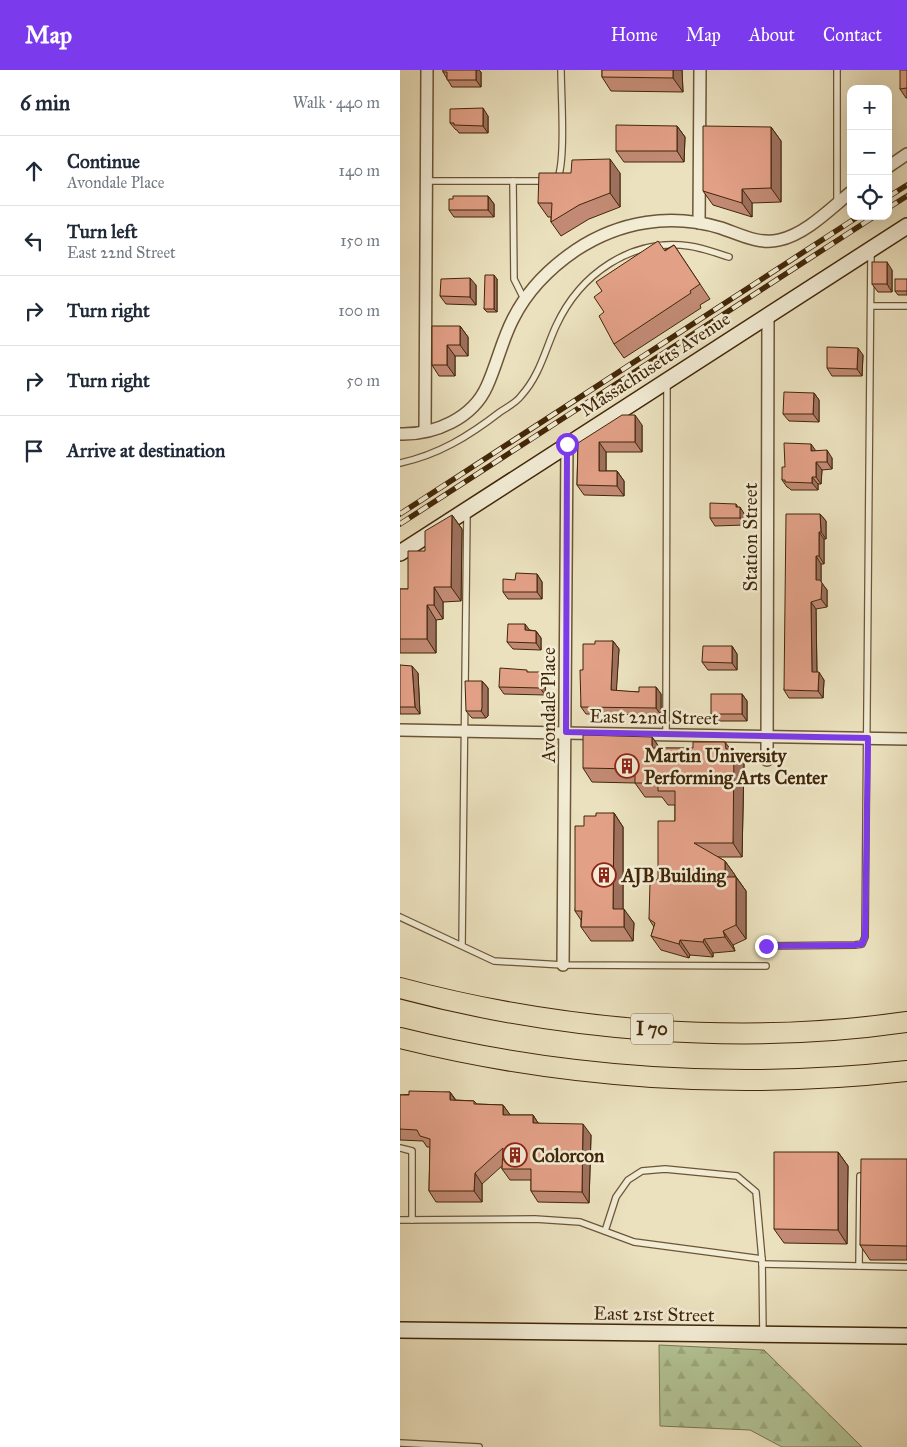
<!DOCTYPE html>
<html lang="en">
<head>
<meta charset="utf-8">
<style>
  body { margin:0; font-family:"IM FELL Great Primer",serif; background:#f2f2f3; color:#1f2937 }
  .controls { position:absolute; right:15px; top:15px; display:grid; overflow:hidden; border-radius:10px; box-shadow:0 5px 20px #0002 }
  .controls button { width:45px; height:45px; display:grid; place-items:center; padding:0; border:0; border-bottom:1px solid #e0e1e3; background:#fff; color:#1f2937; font:25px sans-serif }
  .stop { position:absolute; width:15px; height:15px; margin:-11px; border:4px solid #7c3aed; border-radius:50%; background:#fff }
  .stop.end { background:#7c3aed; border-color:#fff; box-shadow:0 1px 5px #0008 }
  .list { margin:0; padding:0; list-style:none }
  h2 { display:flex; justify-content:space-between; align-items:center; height:65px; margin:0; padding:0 20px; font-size:21px }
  h2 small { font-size:16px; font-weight:400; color:#747a83 }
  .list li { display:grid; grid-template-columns:32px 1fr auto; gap:15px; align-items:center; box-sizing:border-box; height:70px; padding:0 20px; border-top:1px solid #e0e1e3 }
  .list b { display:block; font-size:19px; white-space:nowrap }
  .list p { margin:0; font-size:16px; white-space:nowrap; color:#747a83 }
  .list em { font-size:16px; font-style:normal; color:#747a83 }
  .icon { flex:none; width:28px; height:28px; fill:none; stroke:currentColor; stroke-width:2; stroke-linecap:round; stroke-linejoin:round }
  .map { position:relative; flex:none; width:507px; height:1377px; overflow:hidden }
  header { display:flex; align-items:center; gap:30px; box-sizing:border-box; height:70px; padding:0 25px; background:#7c3aed; color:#fff }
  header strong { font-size:24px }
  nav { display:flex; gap:28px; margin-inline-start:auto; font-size:18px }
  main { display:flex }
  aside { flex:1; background:#fff }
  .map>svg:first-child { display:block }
  .forest { fill:url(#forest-firs); stroke:#7a754e }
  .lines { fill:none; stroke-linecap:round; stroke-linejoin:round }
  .lane-casing { stroke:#6c5536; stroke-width:8 }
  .street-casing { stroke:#6c5536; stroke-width:14 }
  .secondary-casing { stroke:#412608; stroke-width:18 }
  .highway-casing { stroke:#412608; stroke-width:22 }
  .lane { stroke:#f2ecd5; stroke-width:5.5 }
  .street { stroke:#f2ecd5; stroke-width:11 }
  .secondary { stroke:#f2ecd5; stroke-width:15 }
  .highway { stroke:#ebe1be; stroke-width:20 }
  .rail-casing { stroke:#412608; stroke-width:5.5 }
  .rail { stroke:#f2ecd5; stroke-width:4; stroke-dasharray:11; stroke-linecap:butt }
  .wall { fill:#c28a74; stroke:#412608 }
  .shaded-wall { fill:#9e705e; stroke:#412608 }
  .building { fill:#e2a087; stroke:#412608 }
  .route { stroke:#7c3aed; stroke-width:6 }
  .labels { text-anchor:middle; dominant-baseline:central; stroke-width:5; stroke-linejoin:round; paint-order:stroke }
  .shield { fill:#f2ecd5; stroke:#766146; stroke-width:1 }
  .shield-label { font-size:18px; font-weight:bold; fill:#412608 }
  .street-label { font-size:19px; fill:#412608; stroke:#f2ecd5 }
  .poi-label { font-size:19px; font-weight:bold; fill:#412608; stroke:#f2ecd5; text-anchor:start }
</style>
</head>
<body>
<header>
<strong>Map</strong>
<nav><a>Home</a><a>Map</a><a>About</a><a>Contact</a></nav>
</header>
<main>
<aside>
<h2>6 min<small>Walk · 440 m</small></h2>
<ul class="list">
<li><svg class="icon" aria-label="ahead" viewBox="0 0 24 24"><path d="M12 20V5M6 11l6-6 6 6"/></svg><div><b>Continue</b><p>Avondale Place</p></div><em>140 m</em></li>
<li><svg class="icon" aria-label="left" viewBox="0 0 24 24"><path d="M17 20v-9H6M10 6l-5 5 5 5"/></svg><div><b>Turn left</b><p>East 22nd Street</p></div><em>150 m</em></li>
<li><svg class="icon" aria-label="right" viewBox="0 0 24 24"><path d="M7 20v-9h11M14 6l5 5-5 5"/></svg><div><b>Turn right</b></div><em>100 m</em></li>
<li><svg class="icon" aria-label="right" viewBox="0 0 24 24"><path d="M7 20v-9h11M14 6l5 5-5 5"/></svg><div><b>Turn right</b></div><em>50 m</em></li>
<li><svg class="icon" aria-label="arrive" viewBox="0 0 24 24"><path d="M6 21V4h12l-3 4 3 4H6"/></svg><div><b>Arrive at destination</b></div></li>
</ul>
</aside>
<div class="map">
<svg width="507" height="1377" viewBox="0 0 507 1377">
  <defs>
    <pattern id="forest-firs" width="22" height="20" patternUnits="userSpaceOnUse" patternTransform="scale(1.25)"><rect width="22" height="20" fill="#b2c495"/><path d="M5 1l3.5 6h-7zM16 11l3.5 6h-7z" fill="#9aa87f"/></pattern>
  </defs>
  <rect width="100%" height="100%" fill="#ebe1be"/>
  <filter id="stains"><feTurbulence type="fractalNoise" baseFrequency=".004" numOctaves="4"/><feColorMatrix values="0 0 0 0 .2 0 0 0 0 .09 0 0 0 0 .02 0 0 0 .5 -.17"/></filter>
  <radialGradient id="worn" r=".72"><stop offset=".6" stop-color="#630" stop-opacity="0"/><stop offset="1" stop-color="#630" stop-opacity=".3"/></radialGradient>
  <!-- forest -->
  <path class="forest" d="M259 1275 364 1280 462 1377H382L350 1360 260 1356Z"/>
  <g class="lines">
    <!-- lane casing -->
    <g class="lane-casing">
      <g id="lane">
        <path d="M157 110C166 93 161 23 161 0"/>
        <path d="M25 111H145"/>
        <path d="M113 111 114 209 124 229"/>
        <path d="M437 133V0"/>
        <path d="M471 236H507"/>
        <path d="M0 393C38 385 69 366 100 342 107 337 116 333 121 326 140 305 145 280 156 256 180 204 231 168 289 176 303 178 316 183 329 187"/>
        <path d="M266 664 267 314"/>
        <path d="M0 847 94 891 163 895 366 896"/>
        <path d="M62 875 67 442"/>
        <path d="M366 876 455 875 462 874 465 867 471 180"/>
        <path d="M0 1078 12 1081V1150"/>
        <path d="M0 1150 135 1149 180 1152 234 1172 362 1189"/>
        <path d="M205 1161 216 1127 228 1110 242 1101 265 1099 337 1106 356 1122 362 1189 363 1264"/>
        <path d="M362 1194 507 1197"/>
        <path d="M459 1196 460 1106"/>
        <path d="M0 1373 79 1377"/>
      </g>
    </g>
    <!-- street casing -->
    <g class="street-casing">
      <g id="street">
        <path d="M488 97 507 84"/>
        <path d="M299 153 300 0"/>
        <path d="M25 361 27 0"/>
        <path d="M0 364C35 365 73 348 87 316 97 294 102 270 113 249 127 221 151 197 176 180 220 151 271 143 321 158 339 164 359 175 379 170 406 164 430 139 451 122"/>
        <path d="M0 660 507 669"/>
        <path d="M367 690 368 245"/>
        <path d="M163 895 167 374"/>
      </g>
    </g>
    <!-- secondary casing -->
    <g class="secondary-casing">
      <g id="secondary">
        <path d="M0 483 507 156"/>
        <path d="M0 1260 507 1266"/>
      </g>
    </g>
    <!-- highway casing -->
    <g class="highway-casing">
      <g id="highway">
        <path d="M0 918C160 961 342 976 507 952"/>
        <path d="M0 968C165 1009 338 1020 507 1001"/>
      </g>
    </g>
    <!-- lane -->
    <use href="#lane" class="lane"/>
    <!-- street -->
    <use href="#street" class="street"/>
    <!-- secondary -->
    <use href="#secondary" class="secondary"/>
    <!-- highway -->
    <use href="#highway" class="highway"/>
    <!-- rail casing -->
    <g class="rail-casing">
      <g id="rail">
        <path d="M488 127 507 115"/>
        <path d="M488 138 507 126"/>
        <path d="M0 444 459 146"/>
        <path d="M0 454 475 146"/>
      </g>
    </g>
    <!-- rail -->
    <use href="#rail" class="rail"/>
  </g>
  <!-- wall -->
  <g class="wall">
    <path d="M43 0H79L81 2V17H52L43 2Z"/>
    <path d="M202 0H282L283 22 211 21 202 7Z"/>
    <path d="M507 0V28H506L500 19Z"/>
    <path d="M88 46V63H59L57 60H56L50 53Z"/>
    <path d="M277 56 285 67 284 92H224L216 81Z"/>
    <path d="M371 57 381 71V132L352 133V147L313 135 303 121Z"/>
    <path d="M220 103V137L189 149 161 166 151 152V147H148L138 133Z"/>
    <path d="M88 126 94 134V147H54L49 140Z"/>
    <path d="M274 175 310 229 300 235 301 238 224 288 214 274 265 180Z"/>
    <path d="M492 200V222H478L472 214Z"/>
    <path d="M97 209V242H87L84 239Z"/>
    <path d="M507 209V225H498L495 221Z"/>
    <path d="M76 215V235L46 234 40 226Z"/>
    <path d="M60 256 68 267V286H55V306H39L32 295Z"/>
    <path d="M463 285 462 306H432L427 298Z"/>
    <path d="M414 323 419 330V352L389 351 383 344Z"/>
    <path d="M242 355V382H206V401H217L224 411V426L184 425 177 415 178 373Z"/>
    <path d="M416 381 432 388V399L422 400 421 414H418V420H391L389 418 387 417 382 410 385 397Z"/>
    <path d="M338 437 345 445V455L315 456 310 448Z"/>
    <path d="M420 444 426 451V469H424V494H421V512L427 520V537L416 539 417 602 424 610 423 628H389L384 620Z"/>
    <path d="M52 445 62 459 61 531 43 532V549L36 550V583H0V519H8L25 481Z"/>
    <path d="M137 504 142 512V529H108L103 522 115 510Z"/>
    <path d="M130 560 136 561 141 568V580L113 579 107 572Z"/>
    <path d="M213 571 219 579 216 621 239 622 256 617 261 624V645L186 644 181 637 183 600 195 574Z"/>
    <path d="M332 576 337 584V600H308L302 592Z"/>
    <path d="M0 595 18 603 20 644H0Z"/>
    <path d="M128 602 146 610 145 625 104 624 99 617Z"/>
    <path d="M82 611 88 618V646L86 648H72L66 641Z"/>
    <path d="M342 624 347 631V651H316L311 644Z"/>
    <path d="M252 667 260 678 334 679 344 693 342 787H318L325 791 346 821V869L333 875 335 881 313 883V887L290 885 289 888 261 880 251 866 254 857 249 849 258 809 275 751V735H268L262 727H245L235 713 192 712 183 698Z"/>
    <path d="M214 743 223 757V839L234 853 233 871H191L181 857V850L175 841 184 756 196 746Z"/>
    <path d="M50 1022 56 1030 74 1031 77 1034 103 1035 110 1045H133L138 1053 191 1065 189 1133 138 1132 131 1121V1110H110L102 1099V1096L82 1114V1132H36L29 1121 30 1077H27L23 1071 0 1070V1025Z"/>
    <path d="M438 1082 448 1096 447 1174 384 1173 374 1159Z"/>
    <path d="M507 1089V1190H470L460 1175Z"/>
  </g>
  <!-- shaded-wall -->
  <g class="shaded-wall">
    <path d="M76 0H79L81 2V17L76 10Z"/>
    <path d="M273 0H282L283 22 273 8Z"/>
    <path d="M83 38 88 46V63L83 56Z"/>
    <path d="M277 56 285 67 284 92 277 81Z"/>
    <path d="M371 57 381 71V132L371 118Z"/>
    <path d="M210 89 220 103V137L210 123Z"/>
    <path d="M342 119 352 133V147L342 133Z"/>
    <path d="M88 126 94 134V147L88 140Z"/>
    <path d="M487 192 492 200V222L487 214Z"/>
    <path d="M94 205 97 209V242L94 239Z"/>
    <path d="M70 208 76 215V235L70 227Z"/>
    <path d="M60 256 68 267V286L60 275Z"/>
    <path d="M47 275 55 286V306L47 295Z"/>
    <path d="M458 278 463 285 462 306 457 299Z"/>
    <path d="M414 323 419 330V352L413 344Z"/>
    <path d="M235 345 242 355V382L235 372Z"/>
    <path d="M199 372 206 382V411L199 401Z"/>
    <path d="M411 374 416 381H411Z"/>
    <path d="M427 380 432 388V399L427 392Z"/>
    <path d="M416 392 422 400 421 414 416 407Z"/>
    <path d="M217 401 224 411V426L217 416Z"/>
    <path d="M412 407 418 414V420L412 413Z"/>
    <path d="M336 434 340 440V437L345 445V455L340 448 336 437Z"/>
    <path d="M420 444 426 451V469L421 462Z"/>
    <path d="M52 445 62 459 61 531 51 517Z"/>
    <path d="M419 462 424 469V494L419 486Z"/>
    <path d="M416 486 421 494V512L427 520V537L421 529 416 510Z"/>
    <path d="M137 504 142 512V529L137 522Z"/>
    <path d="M34 517 43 532V549L34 535Z"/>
    <path d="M411 532 416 539 417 610 412 602Z"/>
    <path d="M27 535 36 550V583L27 569Z"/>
    <path d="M125 554 131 562 125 560Z"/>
    <path d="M136 561 141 568V580L136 573Z"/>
    <path d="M213 571 219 579 216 628 211 620Z"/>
    <path d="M332 576 337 584V600L332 593Z"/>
    <path d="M12 596 18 603 20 644 15 637Z"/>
    <path d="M141 602 146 610 145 625 140 618Z"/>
    <path d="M419 602 424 610 423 628 418 621Z"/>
    <path d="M82 611 88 618V646L86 648 81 641Z"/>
    <path d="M256 617 261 624V645L256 638Z"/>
    <path d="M342 624 347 631V651L342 644Z"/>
    <path d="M252 667 262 681 252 678Z"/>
    <path d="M325 672 334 684V679L344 693 342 787 333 773Z"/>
    <path d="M214 743 223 757V853L213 839Z"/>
    <path d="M325 791 335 805V821L325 807Z"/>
    <path d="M336 807 346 821V869L336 855Z"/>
    <path d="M224 839 234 853 233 871 224 857Z"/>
    <path d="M323 861 333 875 335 881 325 867Z"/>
    <path d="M304 869 313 883V887L303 872Z"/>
    <path d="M280 870 290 885 289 888 279 874Z"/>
    <path d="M50 1022 57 1033 50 1030Z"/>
    <path d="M103 1035 111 1046 103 1045Z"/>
    <path d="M133 1045 140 1056 133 1053Z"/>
    <path d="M183 1054 191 1065 189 1133 182 1122Z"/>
    <path d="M438 1082 448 1096 447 1174 438 1160Z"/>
    <path d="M75 1103 82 1114V1132L74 1121Z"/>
  </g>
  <!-- building -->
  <g class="building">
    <path d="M43 0H76V10H47V2H43Z"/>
    <path d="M202 0H273V8L202 7Z"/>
    <path d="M500 0H507V18L500 19Z"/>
    <path d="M83 38V56L54 55V53H50V39Z"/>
    <path d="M216 55 277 56V81H216Z"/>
    <path d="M303 56 371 57V118L342 119V133L303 121Z"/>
    <path d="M210 89V123L179 135 151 152 152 133H138L139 103H171L172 90Z"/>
    <path d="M53 126H88V140H49V129H53Z"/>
    <path d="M258 171 265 181 274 175 300 214 290 221 291 223 214 274 199 246 204 242 194 227 202 221 196 212Z"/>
    <rect x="472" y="192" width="15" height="22"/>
    <path d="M85 205H94V239H84Z"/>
    <path d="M70 208V227L40 226 41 209Z"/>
    <rect x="495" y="209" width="12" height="12"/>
    <path d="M32 256H60V275H47V295H32Z"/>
    <path d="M427 277 458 278 457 299 427 298Z"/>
    <path d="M384 322 414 323 413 344H383Z"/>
    <path d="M222 345H235V372H199V401H217V416L177 415 178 373Z"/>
    <path d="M384 373 411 374V381L427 380V392H416V407H412V413L385 412V410H382V397H385Z"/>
    <path d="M310 433 336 434V437H340V448H310Z"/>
    <path d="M386 444H420L421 462H419V486H416V510H420L422 513 421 529 411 532 412 602H419L418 621 384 620Z"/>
    <path d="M52 445 51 517H34V535H27V569H0V519H8V481H25V461Z"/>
    <path d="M116 503 137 504V522H103V509L115 510Z"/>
    <path d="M108 554H125V560L136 561V573L107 572Z"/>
    <path d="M195 571H213L211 620 239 622V617H256V638L181 637 180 600H183V574H195Z"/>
    <path d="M303 576H332V593L302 592Z"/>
    <path d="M0 595 12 596 15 637H0Z"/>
    <path d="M100 598 127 600V602H141L140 618 99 617Z"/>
    <path d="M65 611H82V638L81 641H66Z"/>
    <rect x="311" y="624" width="31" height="20"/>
    <path d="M183 665 252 667V678H293V672H325L326 679H334L333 773H294L325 791V807H336V855L323 861 325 867 304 869 303 872 280 870 279 874 251 866 255 853 249 849 250 813 258 809V751H275V721H258V713H235V699L183 698Z"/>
    <path d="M196 743H214L213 839H224V857H181L182 841H175V756H184V746H196Z"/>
    <path d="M9 1021 50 1022V1030L74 1031V1034L103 1035V1045H133V1053L183 1054 182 1122 131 1121V1099H102L103 1078 75 1103 74 1121H29L30 1069 20 1066 17 1060 0 1059V1025H9Z"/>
    <path d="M374 1082H438V1160L374 1159Z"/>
    <path d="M461 1089H507V1176L460 1175Z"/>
  </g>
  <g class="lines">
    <!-- route -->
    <path class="route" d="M167 374 166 662 468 668 465 867 462 874 455 875 366 876"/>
  </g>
  <!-- icons -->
  <defs>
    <g id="building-ring" transform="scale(1.25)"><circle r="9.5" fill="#f2ecd5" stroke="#8f2418" stroke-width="1.5"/><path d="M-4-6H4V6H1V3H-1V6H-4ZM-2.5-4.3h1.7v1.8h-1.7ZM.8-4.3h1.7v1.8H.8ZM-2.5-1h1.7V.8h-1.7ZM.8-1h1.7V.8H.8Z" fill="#8f2418"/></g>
  </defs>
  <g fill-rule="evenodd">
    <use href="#building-ring" x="227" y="696"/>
    <use href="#building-ring" x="204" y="805"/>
    <use href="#building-ring" x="115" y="1085"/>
  </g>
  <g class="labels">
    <!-- shield labels -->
    <rect class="shield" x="231" y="943.5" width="42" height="31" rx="4"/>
    <g class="shield-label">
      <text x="252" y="959">I 70</text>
    </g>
    <!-- street labels -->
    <g class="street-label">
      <text transform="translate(255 294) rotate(-33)">Massachusetts Avenue</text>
      <text transform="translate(350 467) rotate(-90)">Station Street</text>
      <text transform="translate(148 635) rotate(-90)">Avondale Place</text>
      <text transform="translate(254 647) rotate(1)">East 22nd Street</text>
      <text transform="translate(254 1244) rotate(1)">East 21st Street</text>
    </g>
    <!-- poi labels -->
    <g class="poi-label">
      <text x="244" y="685">Martin University<tspan x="244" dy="22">Performing Arts Center</tspan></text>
      <text x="222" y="805">AJB Building</text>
      <text x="132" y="1085">Colorcon</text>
    </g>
  </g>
  <rect width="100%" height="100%" filter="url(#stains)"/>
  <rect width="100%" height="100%" fill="url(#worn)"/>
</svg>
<div class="controls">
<button>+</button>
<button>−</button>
<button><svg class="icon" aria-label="locate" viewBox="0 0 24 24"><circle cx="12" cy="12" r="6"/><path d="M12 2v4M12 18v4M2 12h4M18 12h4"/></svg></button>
</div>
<div class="stop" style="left:167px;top:374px"></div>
<div class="stop end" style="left:366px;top:876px"></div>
</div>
</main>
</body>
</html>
